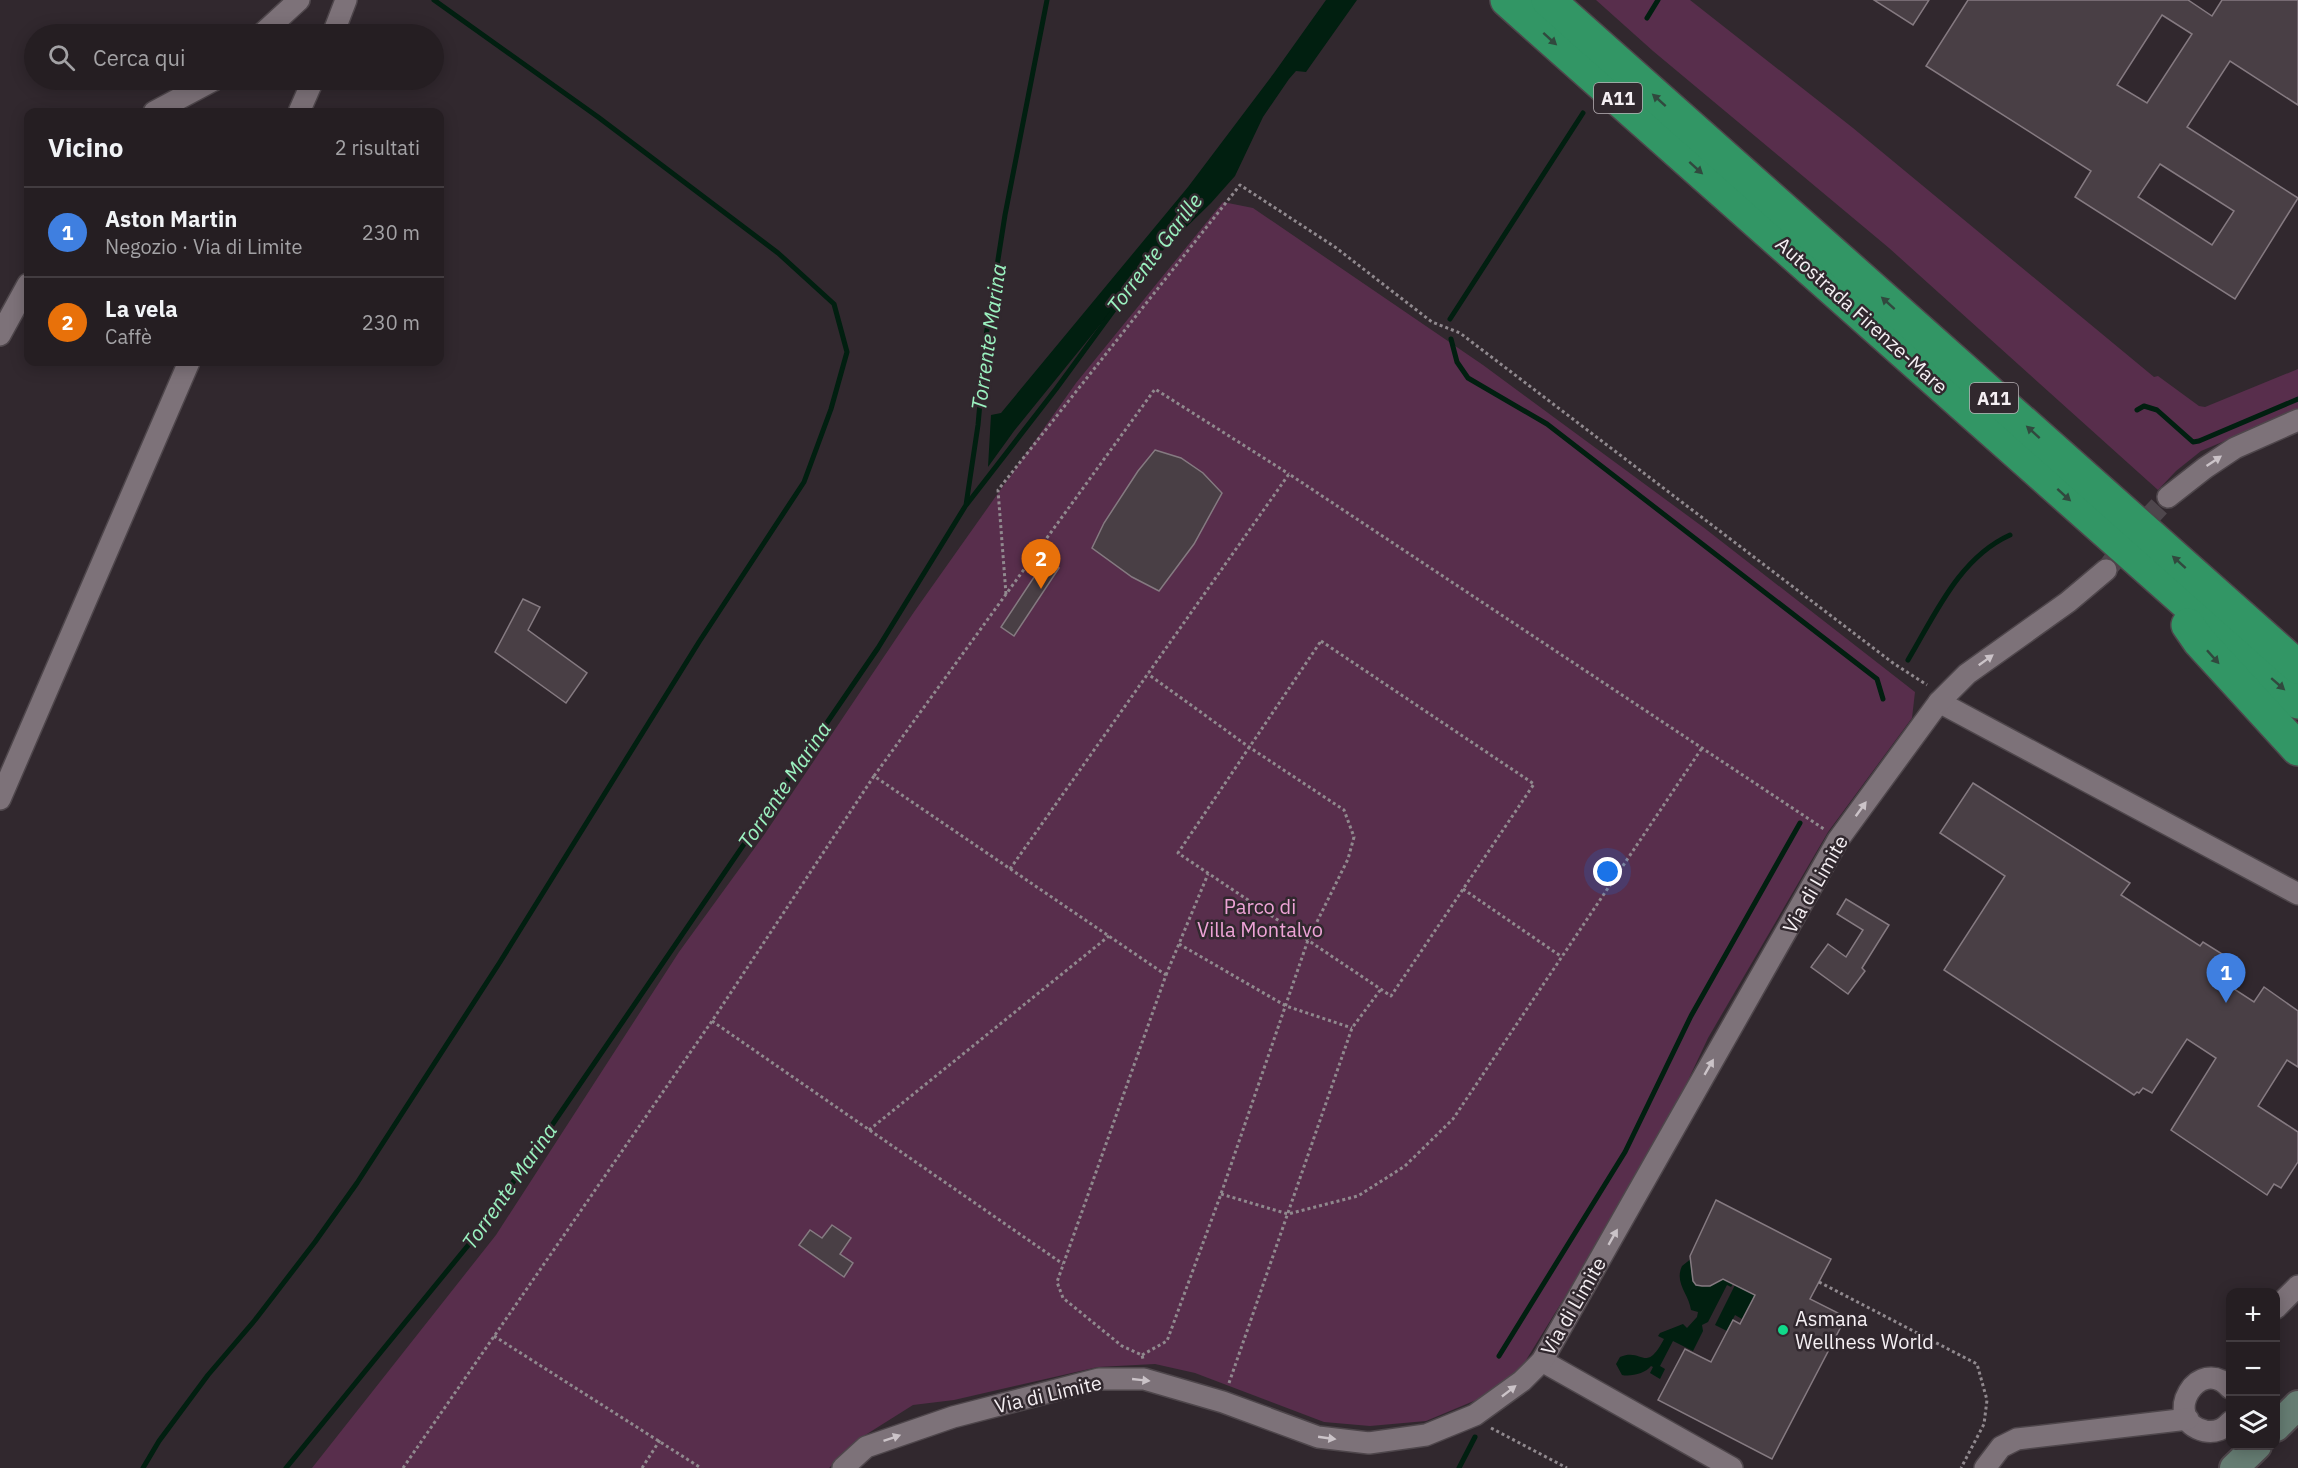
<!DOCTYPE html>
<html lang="it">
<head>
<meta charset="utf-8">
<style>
  body { margin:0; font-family:"IBM Plex Sans",sans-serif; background:#312b2f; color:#f1f3f6 }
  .controls { position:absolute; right:18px; bottom:18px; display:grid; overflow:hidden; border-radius:12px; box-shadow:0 3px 15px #0003 }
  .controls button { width:54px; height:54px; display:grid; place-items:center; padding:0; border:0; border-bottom:2px solid #423c40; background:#251e22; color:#f1f3f6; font:30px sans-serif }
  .you { position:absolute; left:1608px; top:872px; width:21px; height:21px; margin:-15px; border:4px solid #fff; border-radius:50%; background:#1a73e8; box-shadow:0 0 0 9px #1a73e833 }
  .badge { display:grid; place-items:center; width:39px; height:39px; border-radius:50%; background:#ea580c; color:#fff; font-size:20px; font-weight:700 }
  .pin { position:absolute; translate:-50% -50px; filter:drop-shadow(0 2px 3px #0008) }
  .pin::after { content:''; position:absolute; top:32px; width:21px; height:18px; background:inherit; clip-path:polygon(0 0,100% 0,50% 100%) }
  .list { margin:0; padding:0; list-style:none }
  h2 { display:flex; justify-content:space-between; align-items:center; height:78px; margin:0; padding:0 24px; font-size:26px }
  h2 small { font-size:20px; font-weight:400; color:#a3a2a5 }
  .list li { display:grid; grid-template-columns:39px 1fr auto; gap:18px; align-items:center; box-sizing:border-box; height:90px; padding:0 24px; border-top:2px solid #423c40 }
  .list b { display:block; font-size:22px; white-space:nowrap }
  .list p { margin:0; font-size:20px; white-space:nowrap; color:#a3a2a5 }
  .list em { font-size:20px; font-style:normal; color:#a3a2a5 }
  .icon { flex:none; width:33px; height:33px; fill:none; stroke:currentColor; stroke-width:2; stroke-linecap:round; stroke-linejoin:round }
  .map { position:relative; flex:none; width:2298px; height:1468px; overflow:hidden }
  .search { position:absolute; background:#251e22; box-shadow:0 3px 15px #0003; left:24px; top:24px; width:420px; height:66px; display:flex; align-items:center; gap:15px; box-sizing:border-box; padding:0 21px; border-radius:33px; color:#a3a2a5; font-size:22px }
  .panel { position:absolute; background:#251e22; box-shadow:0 3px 15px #0003; left:24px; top:108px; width:420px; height:258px; border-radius:12px }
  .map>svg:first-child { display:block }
  .green { fill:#582e4c }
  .water { fill:#011f10 }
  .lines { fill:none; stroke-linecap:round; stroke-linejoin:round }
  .stream { stroke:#011f10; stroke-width:5 }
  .building { fill:#493f45; stroke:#857a81; stroke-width:1.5; fill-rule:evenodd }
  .street-tunnel { stroke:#4e464c; stroke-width:21; stroke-dasharray:21 10; stroke-linecap:butt }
  .street-casing { stroke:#4e464b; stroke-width:24 }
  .secondary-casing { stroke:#4e464b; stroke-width:32 }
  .highway-casing { stroke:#4e464b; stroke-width:36 }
  .path { stroke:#90898e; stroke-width:3; stroke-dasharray:3 3; stroke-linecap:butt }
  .street { stroke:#7d7279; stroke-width:21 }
  .secondary { stroke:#667d73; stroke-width:28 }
  .highway { stroke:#329665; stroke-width:33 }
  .oneway { fill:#31493e }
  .oneway2 { fill:#cbc3c8 }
  .poi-dot { fill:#11d98a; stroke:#31282e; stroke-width:2 }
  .labels { text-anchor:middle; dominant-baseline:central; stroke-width:5; stroke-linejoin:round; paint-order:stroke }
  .shield { fill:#31282e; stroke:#bab3b8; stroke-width:1.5 }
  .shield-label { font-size:18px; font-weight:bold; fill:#f5eff3 }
  .street-label { font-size:20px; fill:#f5eff3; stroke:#31282e }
  .park-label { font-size:20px; fill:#eda3d6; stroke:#31282e }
  .poi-label { font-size:20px; fill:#f5eff3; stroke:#31282e; text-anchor:start }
  .water-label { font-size:21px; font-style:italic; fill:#9bf2c0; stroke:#31282e }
</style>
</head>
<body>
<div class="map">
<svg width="2298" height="1468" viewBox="0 0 2298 1468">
  <rect width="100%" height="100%" fill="#31282e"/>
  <!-- green -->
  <g class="green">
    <path d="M1596 0H1690L1853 128 2154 377 2158 376 2199 406 2205 407 2298 369V410L2201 451 2176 471 2158 490 1889 248 1653 51Z"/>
    <path d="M1223 202 1253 208 1483 365 1703 527 1915 692 1912 718 1828 832 1708 1038 1655 1150 1517 1375 1481 1398 1426 1421 1370 1426 1324 1422 1195 1373 1155 1364 1098 1367 954 1400 913 1405 859 1439 829 1468H312L496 1235 679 952 764 835 914 612 1076 383Z"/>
  </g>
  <!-- water -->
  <g class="water">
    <path d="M1326 0H1357L1306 72 1296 71 1289 79 1263 117 1235 176 1211 203 1151 262 1014 431 988 467 991 415 1001 413 1188 187 1274 73Z"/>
    <path d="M1692 1258C1690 1267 1691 1278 1696 1285L1710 1286 1723 1279 1733 1284 1731 1287 1727 1285 1708 1322 1702 1325 1703 1331 1693 1351 1673 1341 1660 1366 1665 1369 1660 1379 1650 1373 1653 1367 1651 1366C1646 1373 1631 1377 1622 1375L1616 1364 1620 1357C1643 1347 1645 1375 1664 1339L1658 1336 1660 1333 1683 1324 1687 1328 1697 1317 1698 1312 1691 1310C1689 1294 1674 1283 1682 1266Z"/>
    <path d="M1735 1285 1755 1295 1742 1319 1735 1315 1727 1331 1715 1325Z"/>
  </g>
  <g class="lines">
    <!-- stream -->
    <g class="stream">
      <path d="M1647 18 1658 0"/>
      <path d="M1450 319 1583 113"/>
      <path d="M1451 339 1457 362 1468 378 1547 424 1877 679 1883 699"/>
      <path d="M2137 410 2144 406 2157 410 2193 442 2199 441 2298 399"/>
      <path d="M967 504 1056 389 1119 303"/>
      <path d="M1908 660C1935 615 1959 558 2010 535"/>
      <path d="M1499 1356 1625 1152 1691 1016 1800 823"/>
      <path d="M143 1468 159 1441 208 1375 255 1320 315 1242 357 1183 500 962 699 642 804 482 831 409 847 352 834 304 778 253 598 117 434 0"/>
      <path d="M286 1468 479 1232 878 648 966 505 978 425 986 336 1005 215 1047 0"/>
      <path d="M1459 1468 1475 1437"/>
    </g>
  </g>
  <!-- building -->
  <g class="building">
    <path d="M1874 0H1929L1913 25Z"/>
    <path d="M1968 0H2188L2212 16 2222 0H2298V105L2230 61 2187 127 2298 198 2235 299 2075 197 2091 171 1926 66ZM2162 15 2192 34 2147 103 2117 85ZM2160 164 2234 211 2212 245 2138 197Z"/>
    <path d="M1155 450 1181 458 1203 473 1222 493 1194 544 1159 591 1132 577 1092 548 1104 523 1138 471Z"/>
    <path d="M1046 559 1059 568 1014 636 1001 627Z"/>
    <path d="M523 599 540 607 528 630 587 673 566 703 495 652Z"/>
    <path d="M1973 783 2130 883 2121 895 2200 946 2203 942 2238 964 2230 977 2234 989 2254 1002 2264 987 2298 1011V1067L2287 1060 2258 1106 2298 1132V1162L2281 1188 2274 1184 2267 1195 2171 1130 2216 1058 2187 1039 2152 1093 2143 1088 2139 1093 2137 1092 2134 1095 1944 970 2005 876 1940 833Z"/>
    <path d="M1846 899 1889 925 1862 968 1865 971 1848 994 1811 967 1828 944 1846 957 1863 930 1837 914Z"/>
    <path d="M1716 1200 1831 1259 1810 1299 1846 1317 1772 1459 1658 1400 1685 1349 1711 1362 1733 1320 1740 1324 1755 1295 1723 1279 1710 1286H1702L1696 1285 1693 1281 1690 1256Z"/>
    <path d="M832 1225 851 1238 840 1254 853 1263 844 1277 799 1245 810 1230 822 1238Z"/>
  </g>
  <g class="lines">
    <!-- street-tunnel -->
    <path class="street-tunnel" d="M2106 570 2140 527 2168 497"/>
    <!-- street casing -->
    <g class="street-casing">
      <g id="street">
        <path d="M262 34 299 0"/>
        <path d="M333 34 346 0"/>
        <path d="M154 112 214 80"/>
        <path d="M299 112 313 80"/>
        <path d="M0 335 28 284"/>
        <path d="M2168 497 2205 468 2235 448 2298 420"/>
        <path d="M1939 702 2298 894"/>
        <path d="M0 799 189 362"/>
        <path d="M2276 1308 2298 1286"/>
        <path d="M1542 1361 1732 1468"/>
        <path d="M2230 1388C2199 1353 2159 1420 2205 1431 2215 1433 2224 1429 2230 1422"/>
        <path d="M843 1468 866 1447 953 1417 1099 1379H1144L1223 1402 1318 1437 1369 1443 1426 1435 1475 1415 1522 1381 1542 1361 1838 840 1939 702 1967 674 2068 602 2106 570"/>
        <path d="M1985 1468 2001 1447 2017 1439 2188 1419"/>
      </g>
    </g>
    <!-- secondary casing -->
    <g class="secondary-casing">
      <g id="secondary">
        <path d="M2276 1427 2298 1405"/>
        <path d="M2234 1468 2257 1446"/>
      </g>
    </g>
    <!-- highway casing -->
    <g class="highway-casing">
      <g id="highway">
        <path d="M1507 0 2298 702"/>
        <path d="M1548 0 2298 667"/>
        <path d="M2188 625 2199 641 2298 749"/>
      </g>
    </g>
    <!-- path -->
    <g class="path">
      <path d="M1006 594 998 490 1240 185 1335 247 1432 322 1460 333 1893 663 1927 685"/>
      <path d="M1321 641 1534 784 1391 996 1178 853Z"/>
      <path d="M874 776 1155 389 1289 474"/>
      <path d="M1010 869 1289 474 1824 829"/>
      <path d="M1463 889 1562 957"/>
      <path d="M1179 944 1286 1006 1352 1028"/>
      <path d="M1166 975 1208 874"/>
      <path d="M712 1021 1063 1264"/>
      <path d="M869 1130 1109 936"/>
      <path d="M1221 1194 1288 1214 1358 1196 1405 1166 1453 1119 1702 748"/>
      <path d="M1819 1282 1977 1364 1987 1400 1984 1424 1961 1468"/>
      <path d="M494 1336 701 1468"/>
      <path d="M1142 1355 1167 1341 1221 1194 1308 940 1348 859 1354 837 1344 810 1249 747 1148 674"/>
      <path d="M1229 1383 1352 1028 1381 989"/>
      <path d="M1491 1428 1567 1468"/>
      <path d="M403 1468 712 1021 874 776 1166 975 1057 1282 1063 1298 1122 1346 1142 1355 1143 1359"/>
      <path d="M642 1468 660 1440"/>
    </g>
    <!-- street -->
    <use href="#street" class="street"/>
    <!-- secondary -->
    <use href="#secondary" class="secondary"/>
    <!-- highway -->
    <use href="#highway" class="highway"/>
  </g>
  <!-- one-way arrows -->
  <defs><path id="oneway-solid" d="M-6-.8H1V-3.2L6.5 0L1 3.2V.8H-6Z" transform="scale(1.5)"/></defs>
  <g class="oneway">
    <use href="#oneway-solid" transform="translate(1550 39) rotate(42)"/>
    <use href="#oneway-solid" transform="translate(1659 100) rotate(-138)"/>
    <use href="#oneway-solid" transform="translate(1696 168) rotate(42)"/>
    <use href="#oneway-solid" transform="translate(1888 303) rotate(-138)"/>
    <use href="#oneway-solid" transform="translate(2033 432) rotate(-138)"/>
    <use href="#oneway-solid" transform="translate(2064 495) rotate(42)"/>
    <use href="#oneway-solid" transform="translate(2179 562) rotate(-138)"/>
    <use href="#oneway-solid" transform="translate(2213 657) rotate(48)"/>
    <use href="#oneway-solid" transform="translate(2278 684) rotate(41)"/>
  </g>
  <g class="oneway2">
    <use href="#oneway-solid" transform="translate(2214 461) rotate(-34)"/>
    <use href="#oneway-solid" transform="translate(1986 660) rotate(-36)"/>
    <use href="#oneway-solid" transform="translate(1861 809) rotate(-54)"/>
    <use href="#oneway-solid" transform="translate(1709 1067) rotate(-60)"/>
    <use href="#oneway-solid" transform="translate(1613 1237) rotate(-60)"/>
    <use href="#oneway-solid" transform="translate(1141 1380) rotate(6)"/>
    <use href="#oneway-solid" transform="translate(1509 1391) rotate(-38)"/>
    <use href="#oneway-solid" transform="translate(892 1438) rotate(-19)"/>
    <use href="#oneway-solid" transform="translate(1327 1438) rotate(8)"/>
  </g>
  <!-- markers -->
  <circle class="poi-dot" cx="1783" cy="1330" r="6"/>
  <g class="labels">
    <!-- shield labels -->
    <g class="shield">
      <rect x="1594" y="83" width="48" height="30" rx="4.5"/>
      <rect x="1970" y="383" width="48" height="30" rx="4.5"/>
    </g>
    <g class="shield-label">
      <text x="1618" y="98">A11</text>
      <text x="1994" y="398">A11</text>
    </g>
    <!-- street labels -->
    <g class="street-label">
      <text transform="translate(1862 315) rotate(42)">Autostrada Firenze-Mare</text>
      <text transform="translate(1815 884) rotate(-60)">Via di Limite</text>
      <text transform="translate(1573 1306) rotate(-60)">Via di Limite</text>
      <text transform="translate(1048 1394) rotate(-13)">Via di Limite</text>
    </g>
    <!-- park labels -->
    <g class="park-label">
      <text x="1260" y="906">Parco di<tspan x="1260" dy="23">Villa Montalvo</tspan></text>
    </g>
    <!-- poi labels -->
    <g class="poi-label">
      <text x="1795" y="1318">Asmana<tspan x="1795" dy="23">Wellness World</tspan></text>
    </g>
    <!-- water labels -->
    <g class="water-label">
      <text transform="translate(1154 253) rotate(-53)">Torrente Garille</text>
      <text transform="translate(988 337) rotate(-82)">Torrente Marina</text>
      <text transform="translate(784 785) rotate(-56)">Torrente Marina</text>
      <text transform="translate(509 1186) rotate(-55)">Torrente Marina</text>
    </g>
  </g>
</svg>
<div class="controls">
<button>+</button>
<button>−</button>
<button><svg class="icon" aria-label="layers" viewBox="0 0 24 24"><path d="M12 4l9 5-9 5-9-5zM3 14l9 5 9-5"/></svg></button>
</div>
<div class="you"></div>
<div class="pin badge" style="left:2226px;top:1003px;background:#3f7fe0">1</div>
<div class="pin badge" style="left:1041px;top:589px;background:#e8710a">2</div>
<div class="search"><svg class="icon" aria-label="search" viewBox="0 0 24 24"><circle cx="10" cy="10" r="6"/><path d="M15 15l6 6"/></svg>Cerca qui</div>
<section class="panel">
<h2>Vicino<small>2 risultati</small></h2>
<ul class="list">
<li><span class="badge" style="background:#3f7fe0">1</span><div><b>Aston Martin</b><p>Negozio · Via di Limite</p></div><em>230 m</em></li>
<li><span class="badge" style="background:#e8710a">2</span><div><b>La vela</b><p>Caffè</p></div><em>230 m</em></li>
</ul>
</section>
</div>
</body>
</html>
